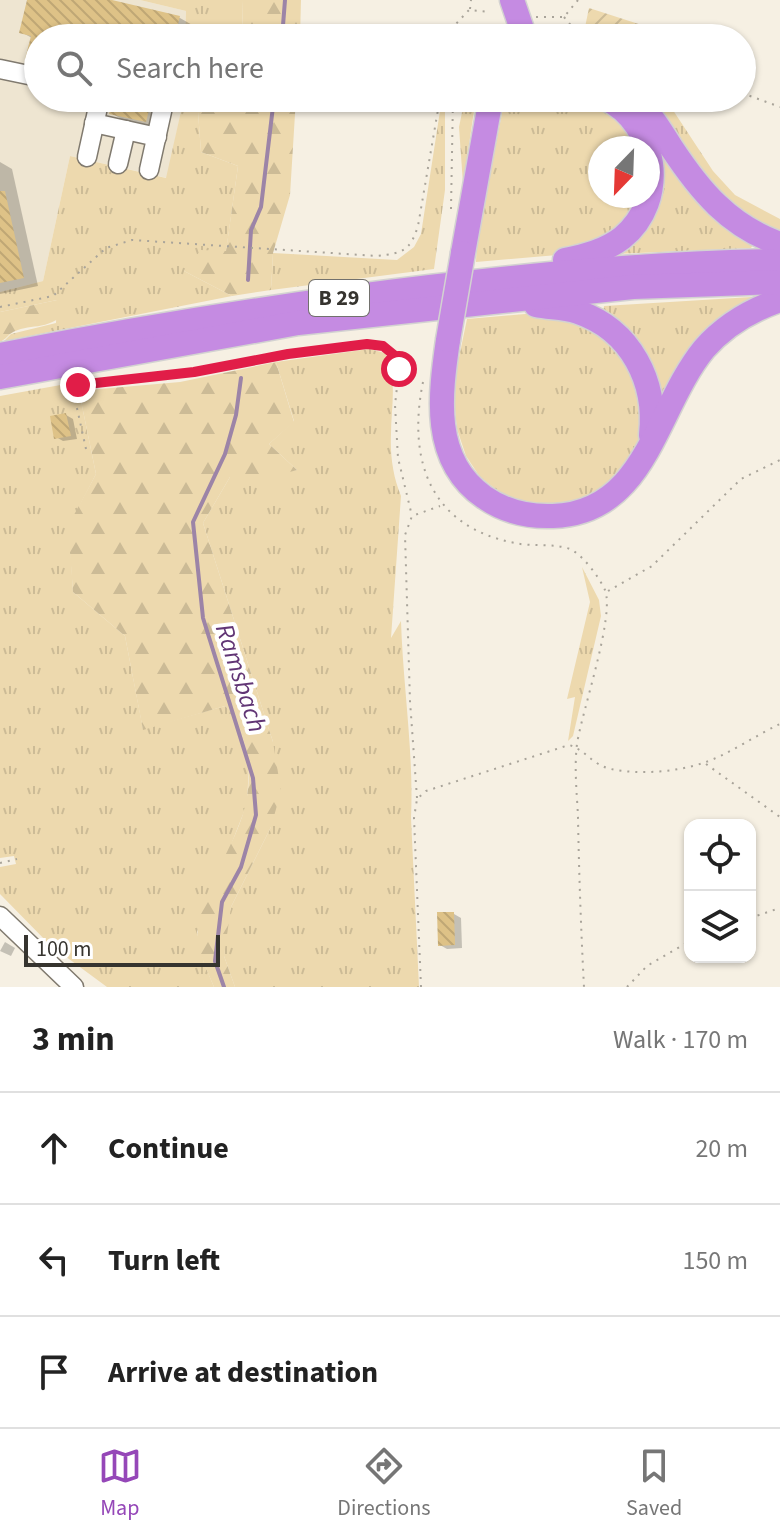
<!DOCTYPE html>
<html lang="en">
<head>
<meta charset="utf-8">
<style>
  body { margin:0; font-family:"Source Sans 3",sans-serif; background:#f6f6f6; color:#222 }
  .controls { position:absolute; right:24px; bottom:24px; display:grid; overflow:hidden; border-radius:16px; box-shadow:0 2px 6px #0004 }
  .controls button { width:72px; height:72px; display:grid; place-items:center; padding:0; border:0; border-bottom:2px solid #e0e0e0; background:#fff; color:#222; font:40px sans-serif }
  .compass { position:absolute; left:588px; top:136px; width:72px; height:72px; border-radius:50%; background:#fff; box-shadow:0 2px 6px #0004; rotate:203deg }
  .scale { position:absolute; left:24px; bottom:20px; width:196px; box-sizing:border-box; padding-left:8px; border:4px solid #36342f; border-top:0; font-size:22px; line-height:28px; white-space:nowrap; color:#36342f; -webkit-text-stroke:6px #fff; paint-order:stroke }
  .stop { position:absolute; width:24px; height:24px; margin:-18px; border:6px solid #e11d48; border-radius:50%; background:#fff }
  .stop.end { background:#e11d48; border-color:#fff; box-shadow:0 2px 8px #0008 }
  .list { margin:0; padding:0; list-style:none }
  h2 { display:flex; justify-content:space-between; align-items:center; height:104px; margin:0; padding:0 32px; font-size:34px }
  h2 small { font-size:26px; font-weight:400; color:#767676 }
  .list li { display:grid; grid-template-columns:52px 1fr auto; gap:24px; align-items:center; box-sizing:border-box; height:112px; padding:0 32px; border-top:2px solid #e0e0e0 }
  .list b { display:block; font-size:30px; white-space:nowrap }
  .list em { font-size:26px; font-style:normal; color:#767676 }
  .icon { flex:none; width:44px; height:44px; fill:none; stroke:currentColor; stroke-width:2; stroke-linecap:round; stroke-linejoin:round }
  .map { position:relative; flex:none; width:780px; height:987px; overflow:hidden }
  .search { position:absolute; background:#fff; box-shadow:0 2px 6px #0004; left:24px; right:24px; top:24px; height:88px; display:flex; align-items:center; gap:20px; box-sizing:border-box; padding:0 28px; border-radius:44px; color:#767676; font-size:30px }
  .sheet { height:440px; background:#fff }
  nav { display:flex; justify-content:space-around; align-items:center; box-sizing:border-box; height:112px; border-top:2px solid #e0e0e0; background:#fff; font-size:22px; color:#767676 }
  nav a { display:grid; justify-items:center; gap:4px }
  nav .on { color:#9547b8 }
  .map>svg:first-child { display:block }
  .built { fill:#eee5d1 }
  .grass { fill:url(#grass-tufts) }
  .forest { fill:url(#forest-firs) }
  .garden { fill:url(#garden-furrows) }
  .shadow { fill:#0003 }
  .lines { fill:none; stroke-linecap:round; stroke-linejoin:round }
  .stream { stroke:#9c84a7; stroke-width:4 }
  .building { fill:url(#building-back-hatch) }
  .minor-casing { stroke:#807a6f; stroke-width:21 }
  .highway-casing { stroke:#d3d2d1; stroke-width:27 }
  .path { stroke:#a9a49a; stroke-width:2; stroke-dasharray:2 6; stroke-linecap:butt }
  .minor { stroke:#fff; stroke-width:18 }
  .highway { stroke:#c58be2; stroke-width:24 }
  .highway-bridge-casing { stroke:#d3d2d1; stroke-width:27; stroke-linecap:butt }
  .highway-bridge { stroke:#c58be2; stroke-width:24 }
  .route { stroke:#e11d48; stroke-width:10 }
  .labels { text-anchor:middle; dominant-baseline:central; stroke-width:8; stroke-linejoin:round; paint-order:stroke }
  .shield { fill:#fff; stroke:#72716d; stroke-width:2 }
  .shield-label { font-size:22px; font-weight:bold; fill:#36342f }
  .water-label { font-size:26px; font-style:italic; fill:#613575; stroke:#fff }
</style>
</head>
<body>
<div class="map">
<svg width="780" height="987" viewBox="0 0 780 987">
  <defs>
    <pattern id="grass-tufts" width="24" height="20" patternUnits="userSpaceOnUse" patternTransform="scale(2)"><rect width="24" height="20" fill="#edd9ae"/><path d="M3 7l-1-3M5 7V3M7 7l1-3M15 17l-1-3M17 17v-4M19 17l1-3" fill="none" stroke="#ccbb96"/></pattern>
    <pattern id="forest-firs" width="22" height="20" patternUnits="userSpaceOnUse" patternTransform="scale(2)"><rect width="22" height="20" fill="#edd9ae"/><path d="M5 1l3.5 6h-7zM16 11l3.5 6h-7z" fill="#ccbb96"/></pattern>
    <pattern id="garden-furrows" width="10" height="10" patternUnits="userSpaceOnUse" patternTransform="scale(2)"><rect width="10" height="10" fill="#edd9ae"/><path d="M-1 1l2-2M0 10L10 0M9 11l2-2" fill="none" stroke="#ccbb96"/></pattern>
    <pattern id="building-back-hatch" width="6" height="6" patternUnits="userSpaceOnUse" patternTransform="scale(2)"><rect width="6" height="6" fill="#dec287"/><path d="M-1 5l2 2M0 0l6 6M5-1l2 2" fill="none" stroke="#bfa775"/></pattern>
  </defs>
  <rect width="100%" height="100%" fill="#f6f0e3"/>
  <!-- built -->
  <path class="built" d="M0 0H140L186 11 185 38H38V98H184L167 178 70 156 43 281 0 292Z"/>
  <!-- grass -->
  <g class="grass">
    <path d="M140 0H242L243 38H185L186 11Z"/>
    <path d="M184 98H197L201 152 238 166 226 252 184 271 232 296 4 341 11 334 56 323 57 300 0 312V292L43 281 70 156 166 178Z"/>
    <path d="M442 98H445V190L434 269 271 290 273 253 397 260 414 247 421 234Z"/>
    <path d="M465 98H476L463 184 459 127Z"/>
    <path d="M505 98H590L600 102 643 148H600V196H642L626 225 569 254 476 262 477 239Z"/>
    <path d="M623 98H627L753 245 751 248 615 254 658 201Z"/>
    <path d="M647 98H665L713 171 735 195 780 219V235L727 204Z"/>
    <path d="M767 296 661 409 603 313 604 306Z"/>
    <path d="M548 312 602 333 636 378 642 432 632 457 618 478 572 505 526 504 502 494 480 477 466 456 457 429 454 400 457 367 467 319Z"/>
    <path d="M369 349 385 353C398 377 391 408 391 434 390 455 393 477 401 496L391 638 401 621C403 686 414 753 411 818L419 987H235L224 956 225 933 231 907 271 827 273 742 203 523 230 477 297 470 269 444 294 421 276 362Z"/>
    <path d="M66 384 80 396 96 474 69 526 73 592 125 636 143 729 225 706 238 717 249 763 247 804 197 932 204 963 214 987H107L50 945 0 894V867L16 864 14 856 0 858V396Z"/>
    <path d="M582 567 599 600 601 616 573 736 568 741 575 697 567 699 590 602Z"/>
  </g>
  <!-- forest -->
  <g class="forest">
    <path d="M242 0H301L300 38H243Z"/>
    <path d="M197 98H296L290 195 273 253 271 290 232 296 184 271 201 250 226 251 238 166 201 152Z"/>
    <path d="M57 300 69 310C45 334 30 321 10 334 7 337 4 340 0 342V312Z"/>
    <path d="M276 362 294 422 269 444 297 470 246 484 230 477 203 523 273 742 281 791 271 827 231 907 224 956 235 987H214C207 970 195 946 198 928 210 858 265 822 244 742 240 726 238 717 225 706L143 730 125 636 73 592 68 526 96 474 80 396 88 390 180 382Z"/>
  </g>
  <!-- garden -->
  <path class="garden" d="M589 8 682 38H599L584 32Z"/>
  <!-- shadow -->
  <g class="shadow">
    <path d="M29 0H103L180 18 201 30 199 38H38V64L28 58 32 38 21 32Z"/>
    <path d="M115 98H183L175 99 167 133 132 125 111 113Z"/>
    <path d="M0 162 12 169 38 286 0 294Z"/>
    <path d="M66 415 73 419 77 439 63 441 56 437Z"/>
    <path d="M454 914 461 918 462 948 447 949 440 945Z"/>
    <path d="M5 942 15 948 11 956 0 951Z"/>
  </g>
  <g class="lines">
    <!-- stream -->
    <g class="stream">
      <path d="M282 38 285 0"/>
      <path d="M248 280 251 230 261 207 274 98"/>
      <path d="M224 987 215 961 222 902 241 867 256 815 253 778 203 618 193 522 225 454 236 415 241 378"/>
    </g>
  </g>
  <!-- building -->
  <g class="building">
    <path d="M27 0H112L180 16 175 38H38V62L25 59 31 36 19 33Z"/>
    <path d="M113 98H152L146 122 109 114Z"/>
    <path d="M0 191H5L24 278 0 283Z"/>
    <path d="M66 413 71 436 54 439 50 416Z"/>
    <path d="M437 912H454L455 945 438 946Z"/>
  </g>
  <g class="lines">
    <!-- minor casing -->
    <g class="minor-casing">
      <g id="minor">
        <path d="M0 69 38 77"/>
        <path d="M94 123 157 137"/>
        <path d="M87 157 100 98"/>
        <path d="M118 164 126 130"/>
        <path d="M149 170 165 98"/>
        <path d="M0 916 74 987"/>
      </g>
    </g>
    <!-- highway casing -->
    <g class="highway-casing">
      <g id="highway">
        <path d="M512 0 525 38"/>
        <path d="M638 102C651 115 661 131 671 147 700 191 729 226 780 244"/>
        <path d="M463 253 491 98"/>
        <path d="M565 260C585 256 605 251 622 238 669 200 658 124 605 98"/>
        <path d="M536 305C550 308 564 307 578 312 631 330 657 382 651 435"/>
        <path d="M448 340C440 395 431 460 484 497 504 511 528 517 553 516 647 513 655 409 704 349 724 326 751 310 780 300"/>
        <path d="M0 355C143 327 286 304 430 287 546 273 663 262 780 261"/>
        <path d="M0 377 298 323 633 287 780 282"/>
      </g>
    </g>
    <!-- path -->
    <g class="path">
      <path d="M470 9 471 0"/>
      <path d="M536 17H564L578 0"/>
      <path d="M564 17 578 34 589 38"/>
      <path d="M451 38 454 26 469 10 489 12"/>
      <path d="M742 93 780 107"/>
      <path d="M451 209 453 98"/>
      <path d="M0 307 53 296 106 248 132 240 377 256C403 253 410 251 418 226L440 98"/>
      <path d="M423 382C407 460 430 527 515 543 532 547 554 543 570 549 583 555 599 577 605 590 615 616 582 711 577 744 574 768 577 794 578 817 579 874 581 930 584 987"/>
      <path d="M86 449 75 399 78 385 194 372 288 354 367 344 383 346 394 355 399 369 395 405 398 458 412 516"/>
      <path d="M608 591 652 566 741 479 780 460"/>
      <path d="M706 764 780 817"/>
      <path d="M417 798 410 701 405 535 412 516 440 506"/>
      <path d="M0 863 17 859"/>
      <path d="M750 918 780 908"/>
      <path d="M421 987 414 818 417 799 426 791 569 745C586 750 592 765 611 769 639 775 676 772 703 763 728 755 756 735 780 724"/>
      <path d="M627 987 647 966 690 941"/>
    </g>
    <!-- minor -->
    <use href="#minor" class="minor"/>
    <!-- highway -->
    <use href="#highway" class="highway"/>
    <!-- highway-bridge casing -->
    <g class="highway-bridge-casing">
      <path id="highway-bridge" d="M448 340 463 253"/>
    </g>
    <!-- highway-bridge -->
    <use href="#highway-bridge" class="highway-bridge"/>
  </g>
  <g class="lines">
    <!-- route -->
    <path class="route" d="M78 385 194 372 288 354 367 344 383 346 394 355 399 369"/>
  </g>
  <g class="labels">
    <!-- shield labels -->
    <rect class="shield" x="309" y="280" width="60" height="36" rx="6"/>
    <g class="shield-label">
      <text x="339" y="298">B 29</text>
    </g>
    <!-- water labels -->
    <g class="water-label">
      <text transform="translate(241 678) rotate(72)">Ramsbach</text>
    </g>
  </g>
</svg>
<div class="controls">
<button><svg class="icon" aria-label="locate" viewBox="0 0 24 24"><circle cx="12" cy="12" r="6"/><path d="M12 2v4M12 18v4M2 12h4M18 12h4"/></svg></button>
<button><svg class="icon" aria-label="layers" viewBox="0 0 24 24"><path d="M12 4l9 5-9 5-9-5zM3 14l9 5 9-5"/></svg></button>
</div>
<svg class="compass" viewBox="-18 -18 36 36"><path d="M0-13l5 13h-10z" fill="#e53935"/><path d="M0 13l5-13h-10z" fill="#767676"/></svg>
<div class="scale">100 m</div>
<div class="stop" style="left:399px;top:369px"></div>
<div class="stop end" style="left:78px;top:385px"></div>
<div class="search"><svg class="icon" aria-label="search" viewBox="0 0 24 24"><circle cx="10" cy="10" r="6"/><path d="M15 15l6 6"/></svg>Search here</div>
</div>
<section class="sheet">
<h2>3 min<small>Walk · 170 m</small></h2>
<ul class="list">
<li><svg class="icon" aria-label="ahead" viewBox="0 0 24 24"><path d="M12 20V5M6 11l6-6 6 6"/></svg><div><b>Continue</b></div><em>20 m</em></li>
<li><svg class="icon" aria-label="left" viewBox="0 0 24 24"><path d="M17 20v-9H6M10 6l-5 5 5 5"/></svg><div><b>Turn left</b></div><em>150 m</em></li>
<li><svg class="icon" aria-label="arrive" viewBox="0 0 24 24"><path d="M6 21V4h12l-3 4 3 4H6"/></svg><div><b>Arrive at destination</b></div></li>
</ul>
</section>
<nav>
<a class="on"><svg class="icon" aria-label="map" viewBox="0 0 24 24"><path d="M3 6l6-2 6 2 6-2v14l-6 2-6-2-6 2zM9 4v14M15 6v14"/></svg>Map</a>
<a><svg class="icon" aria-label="directions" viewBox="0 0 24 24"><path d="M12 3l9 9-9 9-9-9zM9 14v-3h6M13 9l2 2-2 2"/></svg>Directions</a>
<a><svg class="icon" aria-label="saved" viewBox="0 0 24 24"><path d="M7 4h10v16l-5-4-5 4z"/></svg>Saved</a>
</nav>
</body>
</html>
